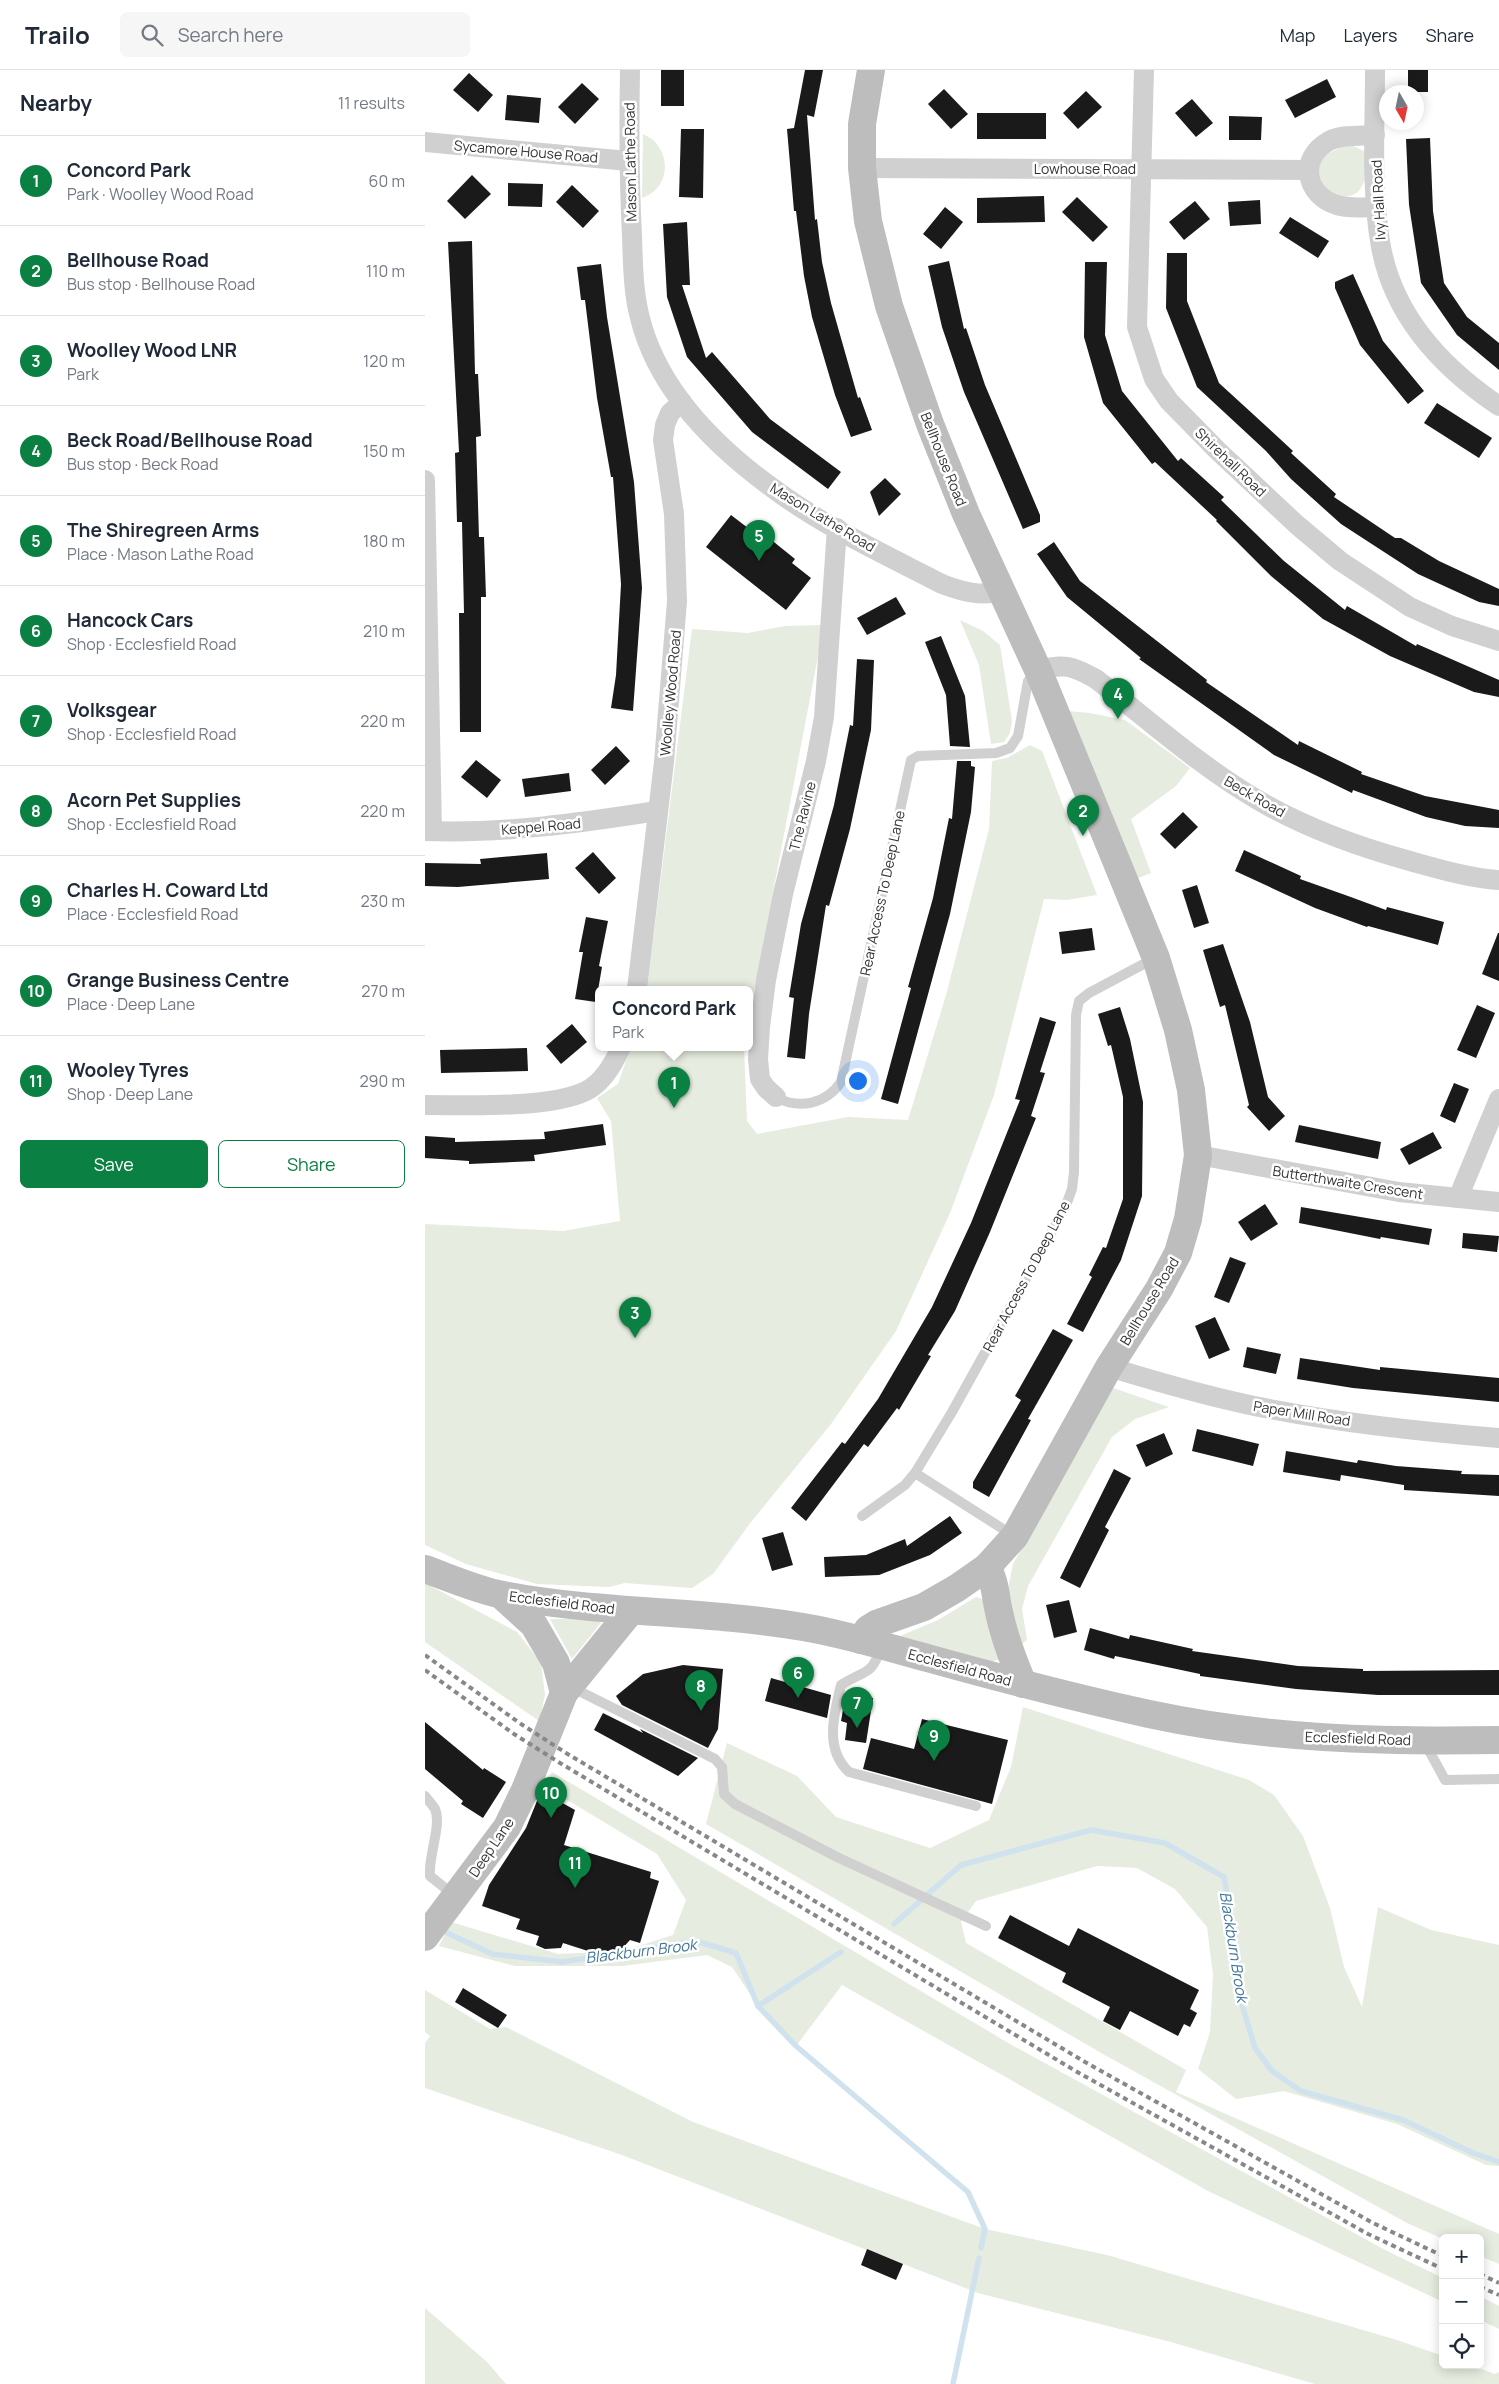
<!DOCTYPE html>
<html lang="en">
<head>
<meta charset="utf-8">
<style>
  body { margin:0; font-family:Manrope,sans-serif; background:#f6f6f7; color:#1f2937 }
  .controls { position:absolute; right:15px; bottom:15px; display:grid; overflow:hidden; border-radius:8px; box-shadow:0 2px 12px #0003 }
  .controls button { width:45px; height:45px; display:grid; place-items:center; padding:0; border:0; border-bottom:1px solid #e0e1e3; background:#fff; color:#1f2937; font:25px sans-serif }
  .compass { position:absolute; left:954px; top:15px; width:45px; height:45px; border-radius:50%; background:#fff; box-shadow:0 2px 12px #0003; rotate:171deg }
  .you { position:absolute; left:432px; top:1010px; width:18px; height:18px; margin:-12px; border:4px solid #fff; border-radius:50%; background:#1a73e8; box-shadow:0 0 0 8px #1a73e833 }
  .badge { display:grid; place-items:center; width:32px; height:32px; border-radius:50%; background:#0b8043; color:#fff; font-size:16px; font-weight:700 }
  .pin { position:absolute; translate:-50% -41px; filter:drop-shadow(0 1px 2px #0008) }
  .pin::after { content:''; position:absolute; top:26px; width:18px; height:15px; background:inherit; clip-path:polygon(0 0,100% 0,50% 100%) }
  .popup { position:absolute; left:170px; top:916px; width:158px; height:65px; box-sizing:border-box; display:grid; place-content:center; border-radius:8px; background:#fff; filter:drop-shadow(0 1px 4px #0005); font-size:16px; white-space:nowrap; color:#747a83 }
  .popup b { font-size:19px; color:#1f2937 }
  .popup::after { content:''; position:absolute; left:50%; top:100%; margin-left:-10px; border:10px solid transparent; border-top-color:#fff }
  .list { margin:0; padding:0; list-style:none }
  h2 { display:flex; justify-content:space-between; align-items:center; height:65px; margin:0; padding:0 20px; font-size:21px }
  h2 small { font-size:16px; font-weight:400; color:#747a83 }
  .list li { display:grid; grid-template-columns:32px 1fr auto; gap:15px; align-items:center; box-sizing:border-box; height:90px; padding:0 20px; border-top:1px solid #e0e1e3 }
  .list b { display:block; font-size:19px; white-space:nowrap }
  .list p { margin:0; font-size:16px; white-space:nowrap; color:#747a83 }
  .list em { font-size:16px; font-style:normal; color:#747a83 }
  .actions { display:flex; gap:10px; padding:15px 20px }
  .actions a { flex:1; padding:11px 0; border:1px solid #0b8043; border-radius:8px; text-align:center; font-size:18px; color:#0b8043 }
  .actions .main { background:#0b8043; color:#fff }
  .icon { flex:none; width:28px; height:28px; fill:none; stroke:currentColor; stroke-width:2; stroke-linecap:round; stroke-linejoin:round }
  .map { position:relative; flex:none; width:1074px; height:2314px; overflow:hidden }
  header { display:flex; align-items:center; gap:30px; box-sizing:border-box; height:70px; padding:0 25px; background:#fff; border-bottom:1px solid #e0e1e3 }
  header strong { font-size:24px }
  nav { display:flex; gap:28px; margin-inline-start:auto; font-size:18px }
  .search { width:350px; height:45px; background:#f6f6f7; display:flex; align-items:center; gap:12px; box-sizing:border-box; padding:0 18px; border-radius:8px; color:#747a83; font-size:19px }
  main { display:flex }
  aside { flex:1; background:#fff }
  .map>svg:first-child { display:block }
  .green { fill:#e6ecdf }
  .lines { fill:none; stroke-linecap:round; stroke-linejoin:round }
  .stream { stroke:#cfe2ee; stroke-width:5.5 }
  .building { fill:#1a1a1a }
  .lane { stroke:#d0d0d0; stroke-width:10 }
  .street { stroke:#d0d0d0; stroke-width:20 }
  .secondary { stroke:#bdbdbd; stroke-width:28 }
  .rail { stroke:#888; stroke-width:4; stroke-dasharray:5 4; stroke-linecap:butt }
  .labels { text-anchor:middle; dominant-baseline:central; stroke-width:5; stroke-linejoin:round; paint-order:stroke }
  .street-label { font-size:14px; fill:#333; stroke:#fff }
  .water-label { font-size:15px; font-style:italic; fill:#3f7597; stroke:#fff }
</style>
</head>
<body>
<header>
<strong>Trailo</strong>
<div class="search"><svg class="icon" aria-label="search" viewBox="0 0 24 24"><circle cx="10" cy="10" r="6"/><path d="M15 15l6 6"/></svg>Search here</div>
<nav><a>Map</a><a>Layers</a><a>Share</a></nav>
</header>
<main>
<aside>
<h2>Nearby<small>11 results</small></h2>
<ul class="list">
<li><span class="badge">1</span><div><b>Concord Park</b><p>Park · Woolley Wood Road</p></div><em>60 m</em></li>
<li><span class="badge">2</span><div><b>Bellhouse Road</b><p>Bus stop · Bellhouse Road</p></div><em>110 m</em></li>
<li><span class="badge">3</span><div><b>Woolley Wood LNR</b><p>Park</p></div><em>120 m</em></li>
<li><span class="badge">4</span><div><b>Beck Road/Bellhouse Road</b><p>Bus stop · Beck Road</p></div><em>150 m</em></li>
<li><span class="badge">5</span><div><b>The Shiregreen Arms</b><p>Place · Mason Lathe Road</p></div><em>180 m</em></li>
<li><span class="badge">6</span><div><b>Hancock Cars</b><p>Shop · Ecclesfield Road</p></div><em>210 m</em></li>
<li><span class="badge">7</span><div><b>Volksgear</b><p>Shop · Ecclesfield Road</p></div><em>220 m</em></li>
<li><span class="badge">8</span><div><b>Acorn Pet Supplies</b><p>Shop · Ecclesfield Road</p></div><em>220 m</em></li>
<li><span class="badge">9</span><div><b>Charles H. Coward Ltd</b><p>Place · Ecclesfield Road</p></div><em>230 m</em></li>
<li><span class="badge">10</span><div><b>Grange Business Centre</b><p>Place · Deep Lane</p></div><em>270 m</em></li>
<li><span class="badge">11</span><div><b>Wooley Tyres</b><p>Shop · Deep Lane</p></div><em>290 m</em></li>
</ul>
<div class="actions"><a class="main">Save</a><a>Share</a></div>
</aside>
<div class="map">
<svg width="1074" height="2314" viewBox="0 0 1074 2314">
  <rect width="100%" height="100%" fill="#fff"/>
  <!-- green -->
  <g class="green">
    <path d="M218 64C222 66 228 69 231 73 247 92 241 120 217 128Z"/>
    <path d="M926 75 939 81C944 98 942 130 916 126 902 124 887 104 896 91 902 81 916 78 926 75Z"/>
    <path d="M535 550 558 561 575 575 587 651 585 663 579 672 566 674 554 595Z"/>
    <path d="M399 555 324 948V919H222L267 559 323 563 360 556Z"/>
    <path d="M643 641 665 643 700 650 765 698 751 716 706 749 726 803 708 810Z"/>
    <path d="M605 675 617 681 672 825 642 830 619 829 569 1025 525 1143 471 1261 406 1354 326 1452 288 1504 267 1518 200 1513 184 1517 112 1514 41 1494 0 1475V1154L138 1161 195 1151 186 1051 172 1028 193 1014 206 977H319L322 1051 332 1064 423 1047 483 1050 521 925 564 759 567 691 582 688Z"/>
    <path d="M688 1318 744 1337 710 1349 687 1367 603 1516 597 1539 602 1570 594 1576 580 1533 588 1494Z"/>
    <path d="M0 1513 92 1562 116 1593 120 1625 114 1651 0 1572Z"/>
    <path d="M551 1527 561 1530 574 1589 565 1593 475 1566 513 1550Z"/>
    <path d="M125 1549H179L147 1589Z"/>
    <path d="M598 1637 824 1710 849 1725 878 1766 905 1838 919 1897 937 1937 953 1837 1006 1860 1074 1875V2096L1061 2095 972 2054 859 2021 811 2029 773 1999 785 1962 788 1905 782 1857 750 1819 712 1798 672 1796 551 1831 536 1852 541 1873 761 2000 751 2022 1074 2164V2194L1055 2186V2168L1018 2169 982 2153 678 1984 281 1754 302 1673 372 1706 411 1747 505 1778 564 1750 586 1697Z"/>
    <path d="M127 1702 585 1974 962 2181 1018 2208V2232L783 2121 417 1915 371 1976 333 1936 307 1897 282 1885 197 1896H90L14 1876 26 1852 133 1884 198 1881 248 1865 261 1830 232 1784 119 1716Z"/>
    <path d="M0 1920 65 1959 81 1957 268 2052 560 2159 682 2185 972 2270 1018 2286V2295H1045L1070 2304 1074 2302V2314H890L746 2272 553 2223 197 2085 0 2018V1973L5 1966 0 1962Z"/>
    <path d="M1055 2226 1074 2236V2259L1055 2250Z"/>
    <path d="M0 2238 62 2292 81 2314H0Z"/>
  </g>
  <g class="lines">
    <!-- stream -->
    <g class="stream">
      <path d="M469 1854 536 1795 666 1760 740 1773 799 1807 811 1874 816 1931 830 1978 847 2001 876 2021 978 2050 1048 2083 1074 2092"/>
      <path d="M14 1859 67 1884 137 1892 271 1871 311 1883 333 1936 416 1882"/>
      <path d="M333 1936 371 1976 543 2122 560 2159 556 2178"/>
      <path d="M528 2314 554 2188"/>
    </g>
  </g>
  <!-- building -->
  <g class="building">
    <rect x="236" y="0" width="23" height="36"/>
    <path d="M380 0H398L389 47 382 45 390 150 392 149 397 192 406 233 433 328 435 327 447 360 426 367 410 325 387 247 379 206 371 141H369L362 59 369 58Z"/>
    <rect x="983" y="0" width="20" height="22"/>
    <path d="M44 3 68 25 53 42 28 20Z"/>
    <path d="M902 9 911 27 870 48 860 30Z"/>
    <path d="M157 13 174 29 150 54 133 37Z"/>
    <path d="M519 19 543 44 526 59 503 34Z"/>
    <path d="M661 21 677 37 653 59 638 43Z"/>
    <path d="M82 25 116 28 114 53 80 50Z"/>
    <path d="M767 29 788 53 771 67 750 43Z"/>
    <rect x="552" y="43" width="69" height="26"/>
    <path d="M804 46 837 47 836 70H804Z"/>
    <path d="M256 59H279L278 128 254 127Z"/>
    <path d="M1005 68 1008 141 1019 213 1042 247 1074 273V300L1032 265 996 213 984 135 981 69Z"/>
    <path d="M47 105 66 124 40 149 22 131Z"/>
    <path d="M83 113 118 114 117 137 83 136Z"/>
    <path d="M147 115 174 141 158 158 131 132Z"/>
    <path d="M619 126 620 152 552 153V128Z"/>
    <path d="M652 127 683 157 668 172 637 142Z"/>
    <path d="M835 130 836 154 805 156 803 132Z"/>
    <path d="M770 131 785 149 759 170 744 152Z"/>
    <path d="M520 137 538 152 516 179 498 164Z"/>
    <path d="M865 147 904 171 893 188 854 163Z"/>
    <path d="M262 152 265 215H257L281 288 287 282 345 349 416 402 403 419 327 362 262 287 242 227 238 154Z"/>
    <path d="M47 171 50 304H53L56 366 51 367 54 467H59L61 527H56V662H35L34 543H39L37 452H32L30 383 34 382 23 172Z"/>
    <path d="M742 183H762V231L794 313 854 368 868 381 866 383 911 424 909 427 970 468H976L1014 491 1074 519V536L1054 532 993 504 916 454 866 409 841 381 772 317 741 238Z"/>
    <path d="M524 191 539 259 541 258 560 315 615 445V452L598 459 539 322 517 257 503 196Z"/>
    <path d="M660 192H682L680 265 697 321 753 391 756 388 799 427 796 430 859 491 920 540 922 536 991 576 992 574 1074 610V627L1049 622 965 586 898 549 846 506 791 451 792 450 730 392 727 394 678 333 659 267Z"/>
    <path d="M176 194 182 247 209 412 217 518 208 641 186 638 191 605 196 514 188 407H186L172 328 160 230H156L152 197Z"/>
    <path d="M928 204 958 271 999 321 983 334 935 275 910 218V212Z"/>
    <path d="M1012 333 1067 368 1054 388 999 353Z"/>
    <path d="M460 408 476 424 454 446 445 422Z"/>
    <path d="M306 445 336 468 339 464 370 489 367 493 386 508 361 540 281 477Z"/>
    <path d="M629 472 655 511 782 610 781 612 873 675 874 671 937 702 936 704 1000 726 1074 740V758L1040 756 1001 747 928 720 927 723 849 685 714 589 716 588 642 527 612 484Z"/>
    <path d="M471 527 481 544 442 565 432 548Z"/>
    <path d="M516 566 540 626 545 677 525 676 521 625 500 572Z"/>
    <path d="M432 589 449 590 446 660 425 759 404 836 401 835 384 944 380 989 362 987 369 928 364 927 376 854 409 735 425 655 428 656Z"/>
    <path d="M191 676 205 691 180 715 166 700Z"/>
    <path d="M51 690 76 710 62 728 36 707Z"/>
    <path d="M532 691H546V696L550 697 546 742 525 844 473 1034 456 1029 486 918 483 917 508 828 524 748 527 749Z"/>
    <path d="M144 703 146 721 100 727 97 709Z"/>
    <path d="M758 742 773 757 750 779 735 764Z"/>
    <path d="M819 780 876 806 875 809 923 826 961 840 962 837 1019 852 1013 875 943 856 942 857 890 838 810 801Z"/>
    <path d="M168 782 191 808 174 824 150 798Z"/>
    <path d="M122 783 124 809 33 817 0 816V793L56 794 55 789Z"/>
    <path d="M772 815 784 853 769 858 757 820Z"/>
    <path d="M161 847 183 851 174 896 177 897 171 932 150 929 158 882H154Z"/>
    <path d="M667 858 670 880 637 884 634 862Z"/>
    <path d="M1073 863H1074V911L1057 904Z"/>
    <path d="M798 874 825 952 843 1027 860 1046 844 1061 822 1037 824 1035 800 935 795 937 778 880Z"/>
    <path d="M1052 935 1070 943 1051 988 1032 980Z"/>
    <path d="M695 937 705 969 718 1032 717 1126 696 1190 658 1262 642 1254 667 1207 664 1205 678 1177 681 1178 698 1129V1027L686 975 683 976 673 944Z"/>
    <path d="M615 947 631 952 615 1002 620 1003 606 1046 611 1048 565 1162 530 1241 503 1285 506 1286 474 1340 472 1338 443 1377 439 1374 381 1451 366 1438 417 1372 420 1374 453 1329 507 1237 546 1153 595 1030 590 1029Z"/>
    <path d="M147 954 162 972 136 994 121 976Z"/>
    <path d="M102 978 103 1001 16 1003 15 980Z"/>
    <path d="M1029 1013 1044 1019 1030 1053 1015 1046Z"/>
    <path d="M178 1054 181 1075 109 1085 110 1091 44 1094V1091L0 1088V1066L30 1068V1072L120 1069 119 1062Z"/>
    <path d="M874 1055 956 1072 953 1089 870 1072Z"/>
    <path d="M1008 1062 1017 1078 984 1095 975 1079Z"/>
    <path d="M840 1134 853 1154 826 1171 813 1152Z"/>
    <path d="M876 1137 1007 1159 1004 1175 956 1167 955 1169 874 1153Z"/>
    <path d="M1038 1163 1074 1166 1072 1182 1037 1178Z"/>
    <path d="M805 1187 821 1193 804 1233 789 1227Z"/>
    <path d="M790 1247 805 1280 784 1289 770 1256Z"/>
    <path d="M628 1259 648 1270 603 1349 606 1350 564 1427 548 1418V1412L596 1330 590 1326Z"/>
    <path d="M822 1277 856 1284 851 1304 818 1297Z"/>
    <path d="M875 1288 955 1300V1297L1074 1308V1332L928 1318 872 1309Z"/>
    <path d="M772 1359 834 1374 828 1396 767 1381Z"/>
    <path d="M739 1363 748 1384 721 1397 711 1375Z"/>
    <path d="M861 1381 932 1393 933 1390 971 1396 1037 1401 1036 1404 1074 1405V1426L979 1420V1415L916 1405 915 1411 858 1402Z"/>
    <path d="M689 1399 706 1408 680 1457 684 1460 655 1518 635 1508Z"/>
    <path d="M525 1446 537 1463 505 1485 454 1505 400 1507 399 1487 441 1485 480 1469 482 1476Z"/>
    <path d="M358 1462 368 1495 347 1501 337 1468Z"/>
    <path d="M644 1530 652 1562 629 1568 621 1535Z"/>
    <path d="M665 1558 704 1569 705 1565 768 1579 767 1581 873 1596 938 1599V1601L1074 1600V1625H953L871 1619 775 1606V1604L690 1586 689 1589 659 1580Z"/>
    <path d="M258 1595 298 1599 293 1659 283 1678 197 1635 191 1626 218 1604Z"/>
    <path d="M346 1608 406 1625 402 1648 340 1631Z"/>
    <path d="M421 1623 448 1628 441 1673 420 1670 422 1653 416 1651Z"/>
    <path d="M178 1643 218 1663 215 1659 273 1688 253 1706 169 1660Z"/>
    <path d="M497 1649 583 1670 567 1734 438 1699 446 1668 489 1679Z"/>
    <path d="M0 1652 58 1700 59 1698 81 1712 58 1748 36 1734 38 1731 0 1699Z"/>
    <path d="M116 1721 150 1740 139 1775 226 1802 225 1808 234 1811 215 1873 205 1870 195 1881 166 1882 138 1873 136 1878 120 1879 111 1875 114 1866 91 1859 95 1849 57 1836 64 1815 101 1758Z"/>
    <path d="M585 1845 644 1876 653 1858 774 1920 765 1939 772 1943 765 1957 759 1954 753 1966 705 1941 695 1960 678 1951 685 1937 637 1912 641 1903 573 1868Z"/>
    <path d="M38 1918 82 1945 73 1958 30 1932Z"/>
    <path d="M442 2179 478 2194 471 2210 436 2195Z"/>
  </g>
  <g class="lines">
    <!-- lane -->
    <g class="lane">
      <path d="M351 1027C374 1040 401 1034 416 1012L486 690 493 686 571 683 585 678 593 666 603 611 611 603"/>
      <path d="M490 1403 589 1466"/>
      <path d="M437 1446 480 1415 490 1403 527 1342 640 1138 647 1119 649 1102 651 945 654 931 664 923 730 888"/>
      <path d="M456 1576C448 1606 439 1600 416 1615 409 1644 399 1679 424 1702L551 1736"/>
      <path d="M146 1617 290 1689 297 1697 299 1724 310 1734 414 1788 561 1856"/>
      <path d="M1000 1673 1020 1710 1074 1709"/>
      <path d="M0 1726C3 1730 8 1735 10 1739 17 1755 3 1786 5 1806L30 1826"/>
    </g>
    <!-- street -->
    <g class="street">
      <path d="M205 0C204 56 204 110 207 166 208 193 208 222 215 248 233 321 294 380 353 422 402 458 463 486 517 514 538 522 554 526 576 522"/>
      <path d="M719 0 712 257 729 309 744 331 792 380 871 454 915 491 985 537 1027 556 1074 571"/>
      <path d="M950 0C950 56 946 116 955 171 966 243 1016 297 1074 336"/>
      <path d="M950 65C936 66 917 64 904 71 873 88 880 125 912 135 923 139 939 137 951 137"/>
      <path d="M0 72 203 91"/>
      <path d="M437 98 883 100"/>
      <path d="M0 410 7 761"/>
      <path d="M613 600C639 593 648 596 671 609 725 651 778 699 838 733 884 759 934 777 985 791 1014 799 1044 808 1074 810"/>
      <path d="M0 761C78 764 155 753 232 741"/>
      <path d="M212 919 239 692 252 531 249 444 238 370 240 355 245 343 257 332"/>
      <path d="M351 1027 341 1018 335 1009 333 989 335 957 341 910 358 824 391 691 399 647 412 458"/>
      <path d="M0 1035C42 1035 124 1039 161 1021 177 1013 189 993 196 977"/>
      <path d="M773 1085 974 1122 1074 1132"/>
      <path d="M1033 1128 1074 1029"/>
      <path d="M684 1297C739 1314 794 1330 850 1340 924 1354 1000 1362 1074 1368"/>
    </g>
    <!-- secondary -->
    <g class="secondary">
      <path d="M562 1497C571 1512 570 1526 574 1542 579 1567 588 1590 598 1614"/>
      <path d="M0 1499C25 1508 52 1520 78 1525 177 1544 279 1540 378 1557 421 1564 464 1578 506 1589 578 1609 651 1628 724 1644 840 1669 957 1672 1074 1670"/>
      <path d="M76 1525 109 1555 131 1593 139 1623"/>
      <path d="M436 1570 443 1559 451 1554 499 1537 532 1518 562 1497 590 1466 684 1297 734 1219 753 1183 763 1149 773 1085 766 1020 753 960 731 888 613 600 541 444 505 354 464 236 443 151 437 98V54L446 0"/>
      <path d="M0 1867 82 1757 100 1720 139 1623 205 1542"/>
    </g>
    <!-- rail -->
    <g class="rail">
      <path d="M0 1585 96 1654 141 1683 660 1992 948 2153 1018 2186"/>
      <path d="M0 1600 89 1664 135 1693 654 2003 943 2164 1018 2199"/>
      <path d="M1055 2204 1074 2213"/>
      <path d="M1055 2217 1074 2225"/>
    </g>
  </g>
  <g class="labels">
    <!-- street labels -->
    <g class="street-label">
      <text transform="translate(101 81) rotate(5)">Sycamore House Road</text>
      <text transform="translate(205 92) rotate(-91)">Mason Lathe Road</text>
      <text x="660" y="98">Lowhouse Road</text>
      <text transform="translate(953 130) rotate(-93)">Ivy Hall Road</text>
      <text transform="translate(519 389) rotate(68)">Bellhouse Road</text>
      <text transform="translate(806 392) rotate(44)">Shirehall Road</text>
      <text transform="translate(398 447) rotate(31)">Mason Lathe Road</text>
      <text transform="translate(245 623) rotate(-85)">Woolley Wood Road</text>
      <text transform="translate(830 726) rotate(30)">Beck Road</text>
      <text transform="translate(377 746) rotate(-76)">The Ravine</text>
      <text transform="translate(116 756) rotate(-5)">Keppel Road</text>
      <text transform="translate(457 823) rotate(-78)">Rear Access To Deep Lane</text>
      <text transform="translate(923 1112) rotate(9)">Butterthwaite Crescent</text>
      <text transform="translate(601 1206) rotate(-62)">Rear Access To Deep Lane</text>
      <text transform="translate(724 1231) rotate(-59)">Bellhouse Road</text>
      <text transform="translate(877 1343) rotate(9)">Paper Mill Road</text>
      <text transform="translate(137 1532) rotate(7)">Ecclesfield Road</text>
      <text transform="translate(535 1597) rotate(15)">Ecclesfield Road</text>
      <text transform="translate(933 1668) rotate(2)">Ecclesfield Road</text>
      <text transform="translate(66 1777) rotate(-56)">Deep Lane</text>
    </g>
    <!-- water labels -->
    <g class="water-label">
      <text transform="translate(809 1877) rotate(81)">Blackburn Brook</text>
      <text transform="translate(216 1881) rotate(-7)">Blackburn Brook</text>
    </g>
  </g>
</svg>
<div class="controls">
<button>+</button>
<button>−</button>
<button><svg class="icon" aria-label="locate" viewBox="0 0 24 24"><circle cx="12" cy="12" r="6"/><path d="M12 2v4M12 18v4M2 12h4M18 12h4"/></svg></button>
</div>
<svg class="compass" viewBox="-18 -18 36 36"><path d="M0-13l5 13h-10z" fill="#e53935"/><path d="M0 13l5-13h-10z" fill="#747a83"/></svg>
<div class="you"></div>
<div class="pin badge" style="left:249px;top:1038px">1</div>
<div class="popup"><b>Concord Park</b>Park</div>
<div class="pin badge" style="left:658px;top:766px">2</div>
<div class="pin badge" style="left:210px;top:1268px">3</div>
<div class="pin badge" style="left:693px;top:649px">4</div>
<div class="pin badge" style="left:334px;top:491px">5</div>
<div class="pin badge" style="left:373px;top:1628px">6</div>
<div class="pin badge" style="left:432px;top:1658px">7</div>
<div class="pin badge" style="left:276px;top:1641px">8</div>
<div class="pin badge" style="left:509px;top:1691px">9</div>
<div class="pin badge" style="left:126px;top:1748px">10</div>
<div class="pin badge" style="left:150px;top:1818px">11</div>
</div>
</main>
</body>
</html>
